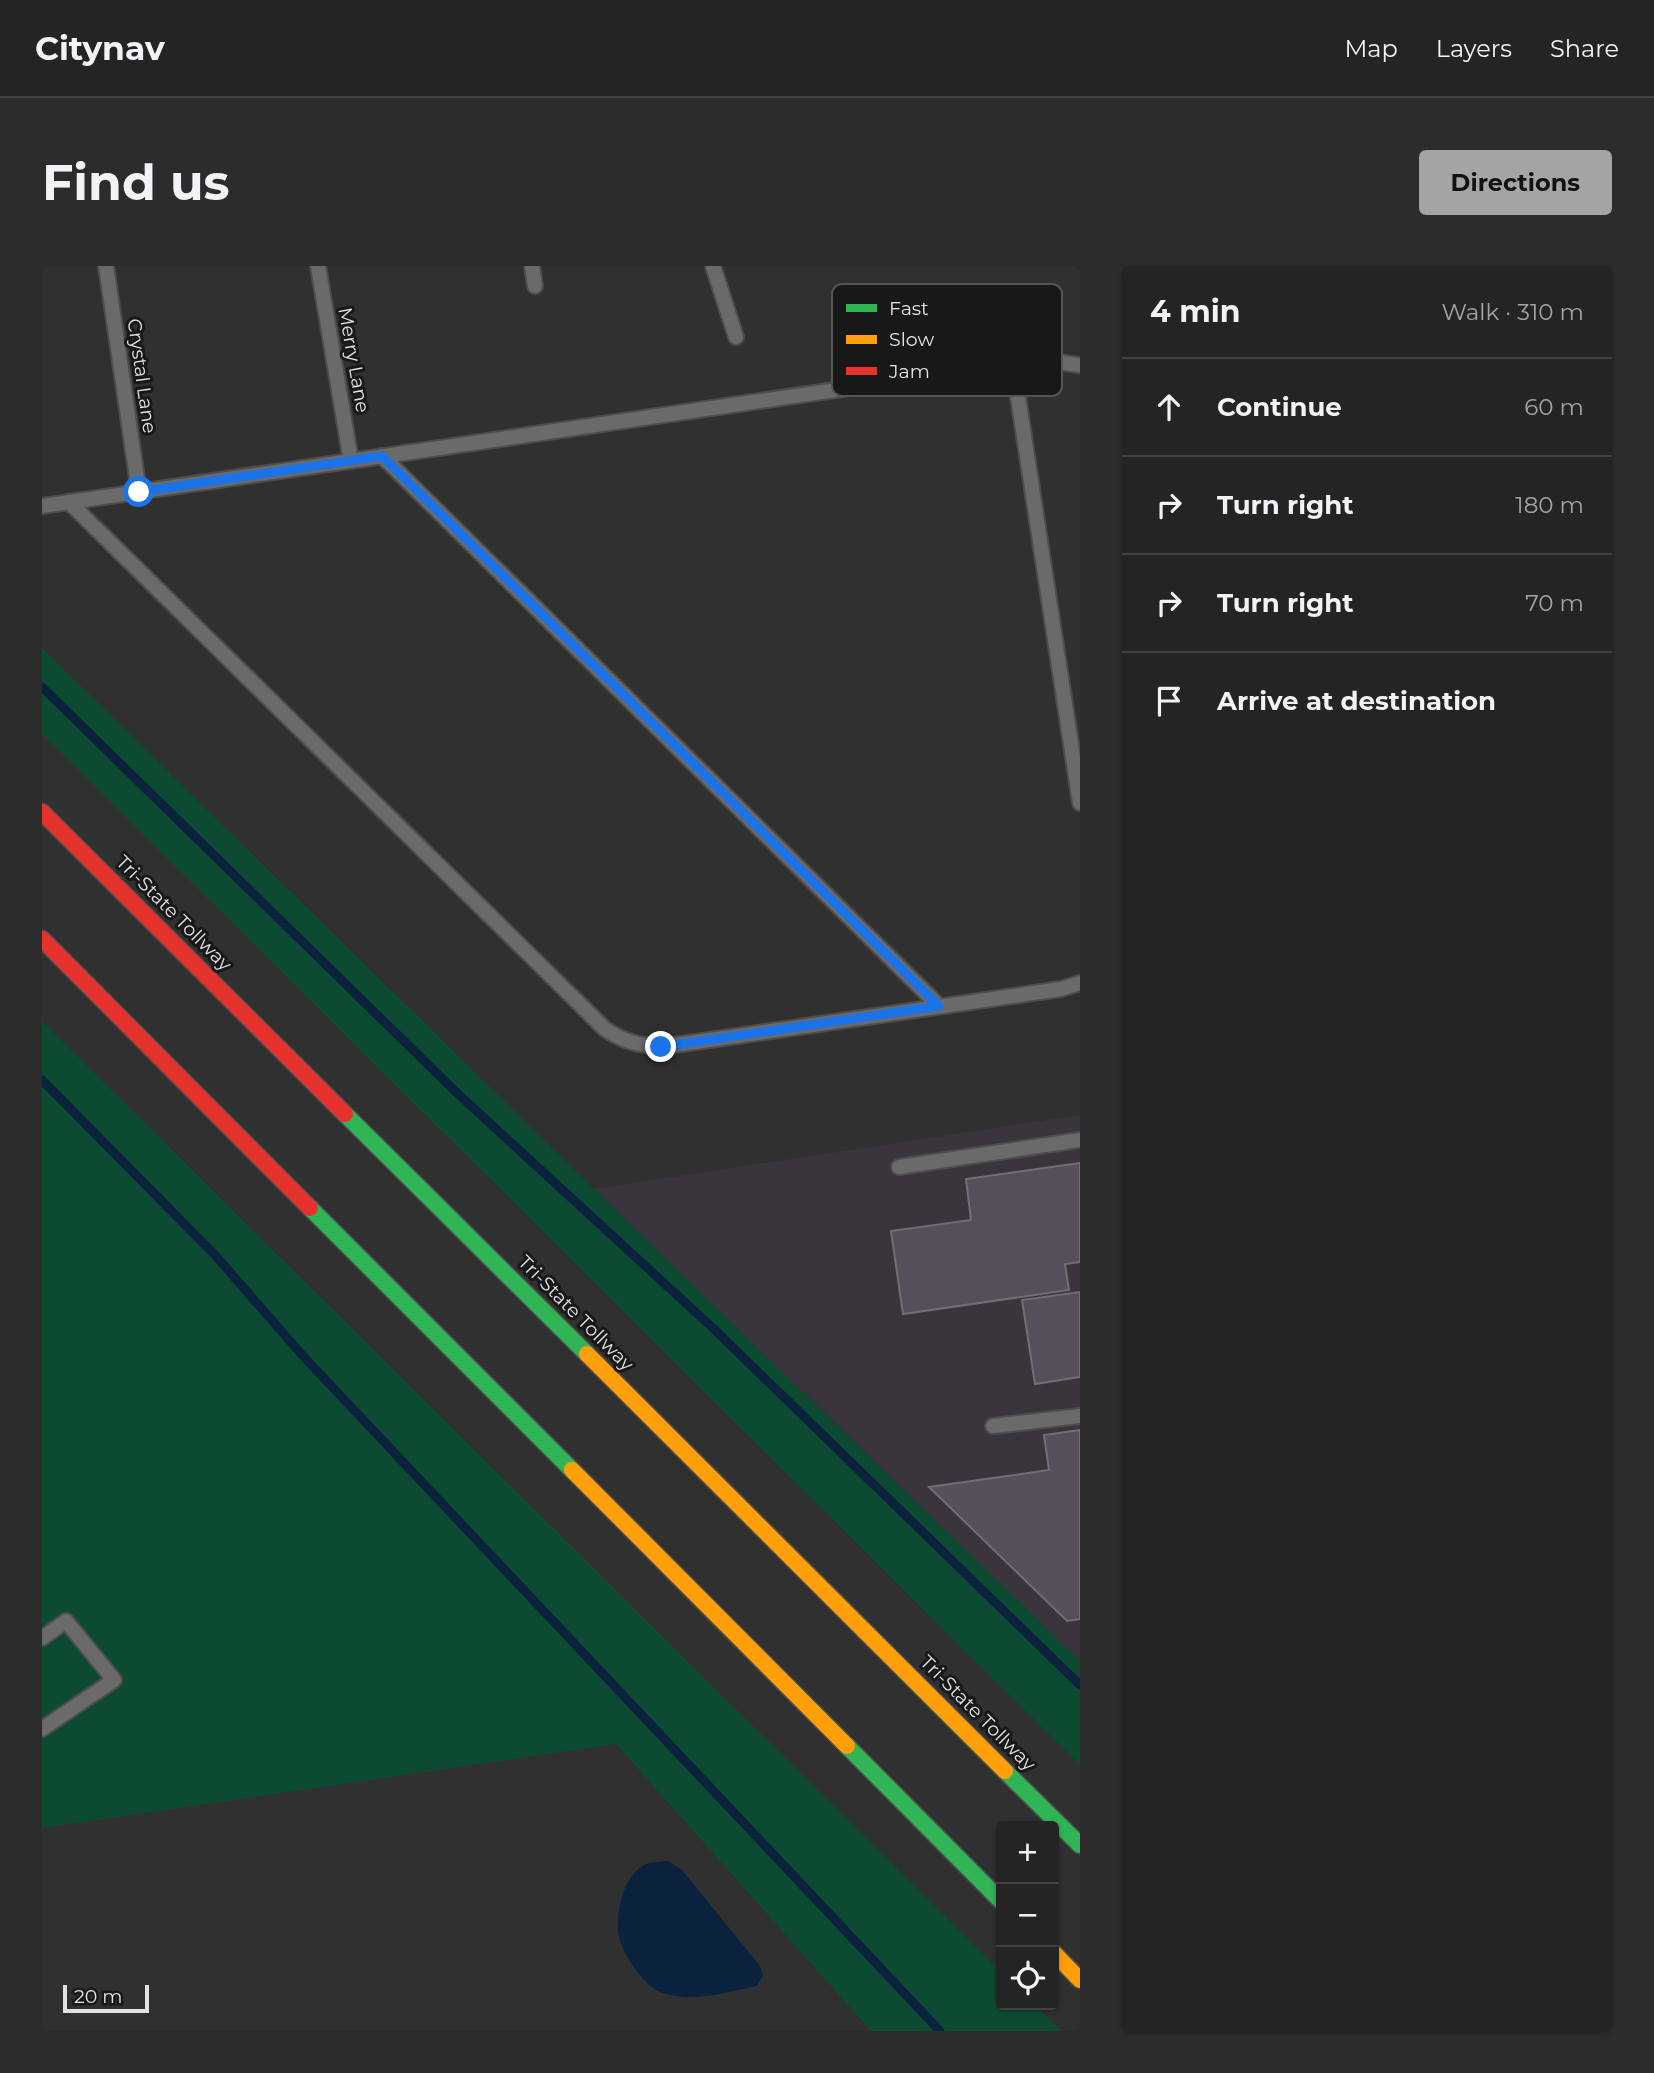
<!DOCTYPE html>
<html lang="en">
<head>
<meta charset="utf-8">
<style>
  body { margin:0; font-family:Montserrat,sans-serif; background:#2d2c2d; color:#f1f3f6 }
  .controls { position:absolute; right:21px; bottom:21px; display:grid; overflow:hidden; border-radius:7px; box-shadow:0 2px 5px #0004 }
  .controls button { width:63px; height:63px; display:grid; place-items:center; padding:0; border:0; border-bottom:2px solid #424142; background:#252425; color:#f1f3f6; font:35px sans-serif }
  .scale { position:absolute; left:21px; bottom:18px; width:86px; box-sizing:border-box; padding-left:7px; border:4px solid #e2e1e3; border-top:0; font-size:19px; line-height:24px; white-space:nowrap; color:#e2e1e3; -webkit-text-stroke:5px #191819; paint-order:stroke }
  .stop { position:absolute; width:21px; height:21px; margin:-16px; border:5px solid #1a73e8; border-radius:50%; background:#fff }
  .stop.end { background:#1a73e8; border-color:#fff; box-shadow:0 2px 7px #0008 }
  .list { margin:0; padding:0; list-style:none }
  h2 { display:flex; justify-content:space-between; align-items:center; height:91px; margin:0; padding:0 28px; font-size:30px }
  h2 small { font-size:23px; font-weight:400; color:#a3a4a7 }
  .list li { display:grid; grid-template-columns:46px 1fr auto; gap:21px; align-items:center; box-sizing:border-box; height:98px; padding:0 28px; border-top:2px solid #424142 }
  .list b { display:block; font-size:26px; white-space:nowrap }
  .list em { font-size:23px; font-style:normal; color:#a3a4a7 }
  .icon { flex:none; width:38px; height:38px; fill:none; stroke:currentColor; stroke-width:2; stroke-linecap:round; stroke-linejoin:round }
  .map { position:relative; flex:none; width:1038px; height:1765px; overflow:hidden; border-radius:7px }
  header { display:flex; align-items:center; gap:42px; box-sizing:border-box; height:98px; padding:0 35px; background:#252425; border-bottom:2px solid #424142 }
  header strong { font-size:33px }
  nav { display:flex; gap:38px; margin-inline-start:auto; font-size:24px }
  .intro { display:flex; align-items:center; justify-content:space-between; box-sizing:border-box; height:168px; padding:0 42px }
  h1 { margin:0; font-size:49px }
  .button { padding:18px 32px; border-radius:7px; background:#a4a3a5; color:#111; font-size:24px; font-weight:700 }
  main { display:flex; gap:42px; padding:0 42px }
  aside { flex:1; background:#252425; border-radius:7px; box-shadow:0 2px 5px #0004 }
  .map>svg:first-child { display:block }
  .built { fill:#3a353c }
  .green { fill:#0c4b31 }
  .water { fill:#0a223d }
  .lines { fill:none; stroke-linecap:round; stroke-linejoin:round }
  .stream { stroke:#0a223d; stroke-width:9 }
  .building { fill:#564e5a; stroke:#706f71; stroke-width:2 }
  .lane-casing { stroke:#4e4d4e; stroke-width:18 }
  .fast-casing { stroke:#4e4d4e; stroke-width:19 }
  .slow-casing { stroke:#4e4d4e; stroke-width:19 }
  .jam-casing { stroke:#4e4d4e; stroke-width:19 }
  .lane { stroke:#6b6a6b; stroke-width:14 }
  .fast { stroke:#30b455; stroke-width:16 }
  .slow { stroke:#ff9f0a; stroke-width:16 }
  .jam { stroke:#e5322d; stroke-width:16 }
  .route { stroke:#1a73e8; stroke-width:9 }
  .labels { text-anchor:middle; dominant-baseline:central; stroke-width:6; stroke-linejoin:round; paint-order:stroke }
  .street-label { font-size:19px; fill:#e2e1e3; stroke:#191819 }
  .key { fill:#191819; stroke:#555456; stroke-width:2 }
  .key-label { font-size:19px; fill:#e2e1e3 }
</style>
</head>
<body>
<header>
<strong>Citynav</strong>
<nav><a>Map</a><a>Layers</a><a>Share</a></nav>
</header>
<div class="intro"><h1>Find us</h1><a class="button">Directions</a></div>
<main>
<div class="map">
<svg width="1038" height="1765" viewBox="0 0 1038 1765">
  <rect width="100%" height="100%" fill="#313031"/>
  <!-- built -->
  <path class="built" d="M1038 849V1395L552 923Z"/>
  <!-- green -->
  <g class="green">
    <path d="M0 382 552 923 1038 1395V1499L0 468Z"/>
    <path d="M0 755 959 1706V1739H993L1019 1765H829L574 1478 0 1562Z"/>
  </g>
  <!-- water -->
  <path class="water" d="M626 1595 640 1604 718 1700 721 1710 715 1720C684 1726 649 1738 618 1726 601 1719 581 1688 577 1671 573 1648 581 1608 604 1598 610 1596 620 1596 626 1595Z"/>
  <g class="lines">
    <!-- stream -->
    <g class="stream">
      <path d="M0 421 414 826 673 1064 1038 1419"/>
      <path d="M0 814 173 989 261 1090 898 1765"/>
    </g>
  </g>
  <!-- building -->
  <g class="building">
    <path d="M1038 897V996L1023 998 1027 1024 861 1048 849 965 929 954 924 913Z"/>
    <path d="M1038 1026V1111L993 1118 980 1034Z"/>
    <path d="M1038 1164V1353L1025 1355 887 1221 1007 1204 1002 1169Z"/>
  </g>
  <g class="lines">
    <!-- lane casing -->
    <g class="lane-casing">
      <g id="lane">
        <path d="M64 0 97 226"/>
        <path d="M276 0 309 195"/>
        <path d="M490 0 493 20"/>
        <path d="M671 0 694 71"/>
        <path d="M971 98 1038 537"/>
        <path d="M340 190 897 740"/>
        <path d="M27 236 563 763C582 776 597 779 619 781L1019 723 1038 717"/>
        <path d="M0 240 971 98 1014 96 1038 99"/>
        <path d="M857 901 1038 874"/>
        <path d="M951 1160 1038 1150"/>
        <path d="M0 1372 24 1355 72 1414 0 1463"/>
      </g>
    </g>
    <!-- fast casing -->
    <g class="fast-casing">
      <g id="fast">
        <path d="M303 848 545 1088"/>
        <path d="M268 942 530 1204"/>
        <path d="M805 1480 959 1635"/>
        <path d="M963 1505 1038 1579"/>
      </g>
    </g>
    <!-- slow casing -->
    <g class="slow-casing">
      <g id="slow">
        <path d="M545 1088 963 1505"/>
        <path d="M530 1204 805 1480"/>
        <path d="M1012 1687 1038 1714"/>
      </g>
    </g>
    <!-- jam casing -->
    <g class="jam-casing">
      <g id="jam">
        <path d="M0 546 303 848"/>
        <path d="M0 673 268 942"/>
      </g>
    </g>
    <!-- lane -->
    <use href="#lane" class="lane"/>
    <!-- fast -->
    <use href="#fast" class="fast"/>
    <!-- slow -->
    <use href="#slow" class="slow"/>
    <!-- jam -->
    <use href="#jam" class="jam"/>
  </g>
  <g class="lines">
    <!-- route -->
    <path class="route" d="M97 226 340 190 897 740 619 781"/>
  </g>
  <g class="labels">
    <!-- street labels -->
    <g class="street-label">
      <text transform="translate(312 94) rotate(80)">Merry Lane</text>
      <text transform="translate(100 110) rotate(82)">Crystal Lane</text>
      <text transform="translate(132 647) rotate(45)">Tri-State Tollway</text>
      <text transform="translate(534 1047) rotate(45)">Tri-State Tollway</text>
      <text transform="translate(936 1447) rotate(45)">Tri-State Tollway</text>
    </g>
  </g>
  <!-- legend -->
  <rect x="790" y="18" width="230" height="112" rx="10" class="key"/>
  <rect x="804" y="38" width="31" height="8" fill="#30b455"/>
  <rect x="804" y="69" width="31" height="9" fill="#ff9f0a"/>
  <rect x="804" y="101" width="31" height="8" fill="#e5322d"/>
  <g class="key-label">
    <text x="847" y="49">Fast</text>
    <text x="847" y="80">Slow</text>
    <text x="847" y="112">Jam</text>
  </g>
</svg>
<div class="controls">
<button>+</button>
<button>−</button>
<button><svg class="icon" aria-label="locate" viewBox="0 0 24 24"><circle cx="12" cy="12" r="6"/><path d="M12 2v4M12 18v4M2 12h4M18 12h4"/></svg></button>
</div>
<div class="scale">20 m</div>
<div class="stop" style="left:97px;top:226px"></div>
<div class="stop end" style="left:619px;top:781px"></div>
</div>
<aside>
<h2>4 min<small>Walk · 310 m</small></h2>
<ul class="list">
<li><svg class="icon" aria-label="ahead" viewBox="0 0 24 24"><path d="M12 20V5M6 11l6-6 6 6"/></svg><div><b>Continue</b></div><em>60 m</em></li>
<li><svg class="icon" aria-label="right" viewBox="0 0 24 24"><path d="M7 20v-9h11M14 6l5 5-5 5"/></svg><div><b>Turn right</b></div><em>180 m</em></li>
<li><svg class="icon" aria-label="right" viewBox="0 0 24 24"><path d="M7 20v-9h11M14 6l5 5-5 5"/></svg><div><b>Turn right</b></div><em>70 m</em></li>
<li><svg class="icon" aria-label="arrive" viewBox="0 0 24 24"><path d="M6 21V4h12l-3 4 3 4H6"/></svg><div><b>Arrive at destination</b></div></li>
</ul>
</aside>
</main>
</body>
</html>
